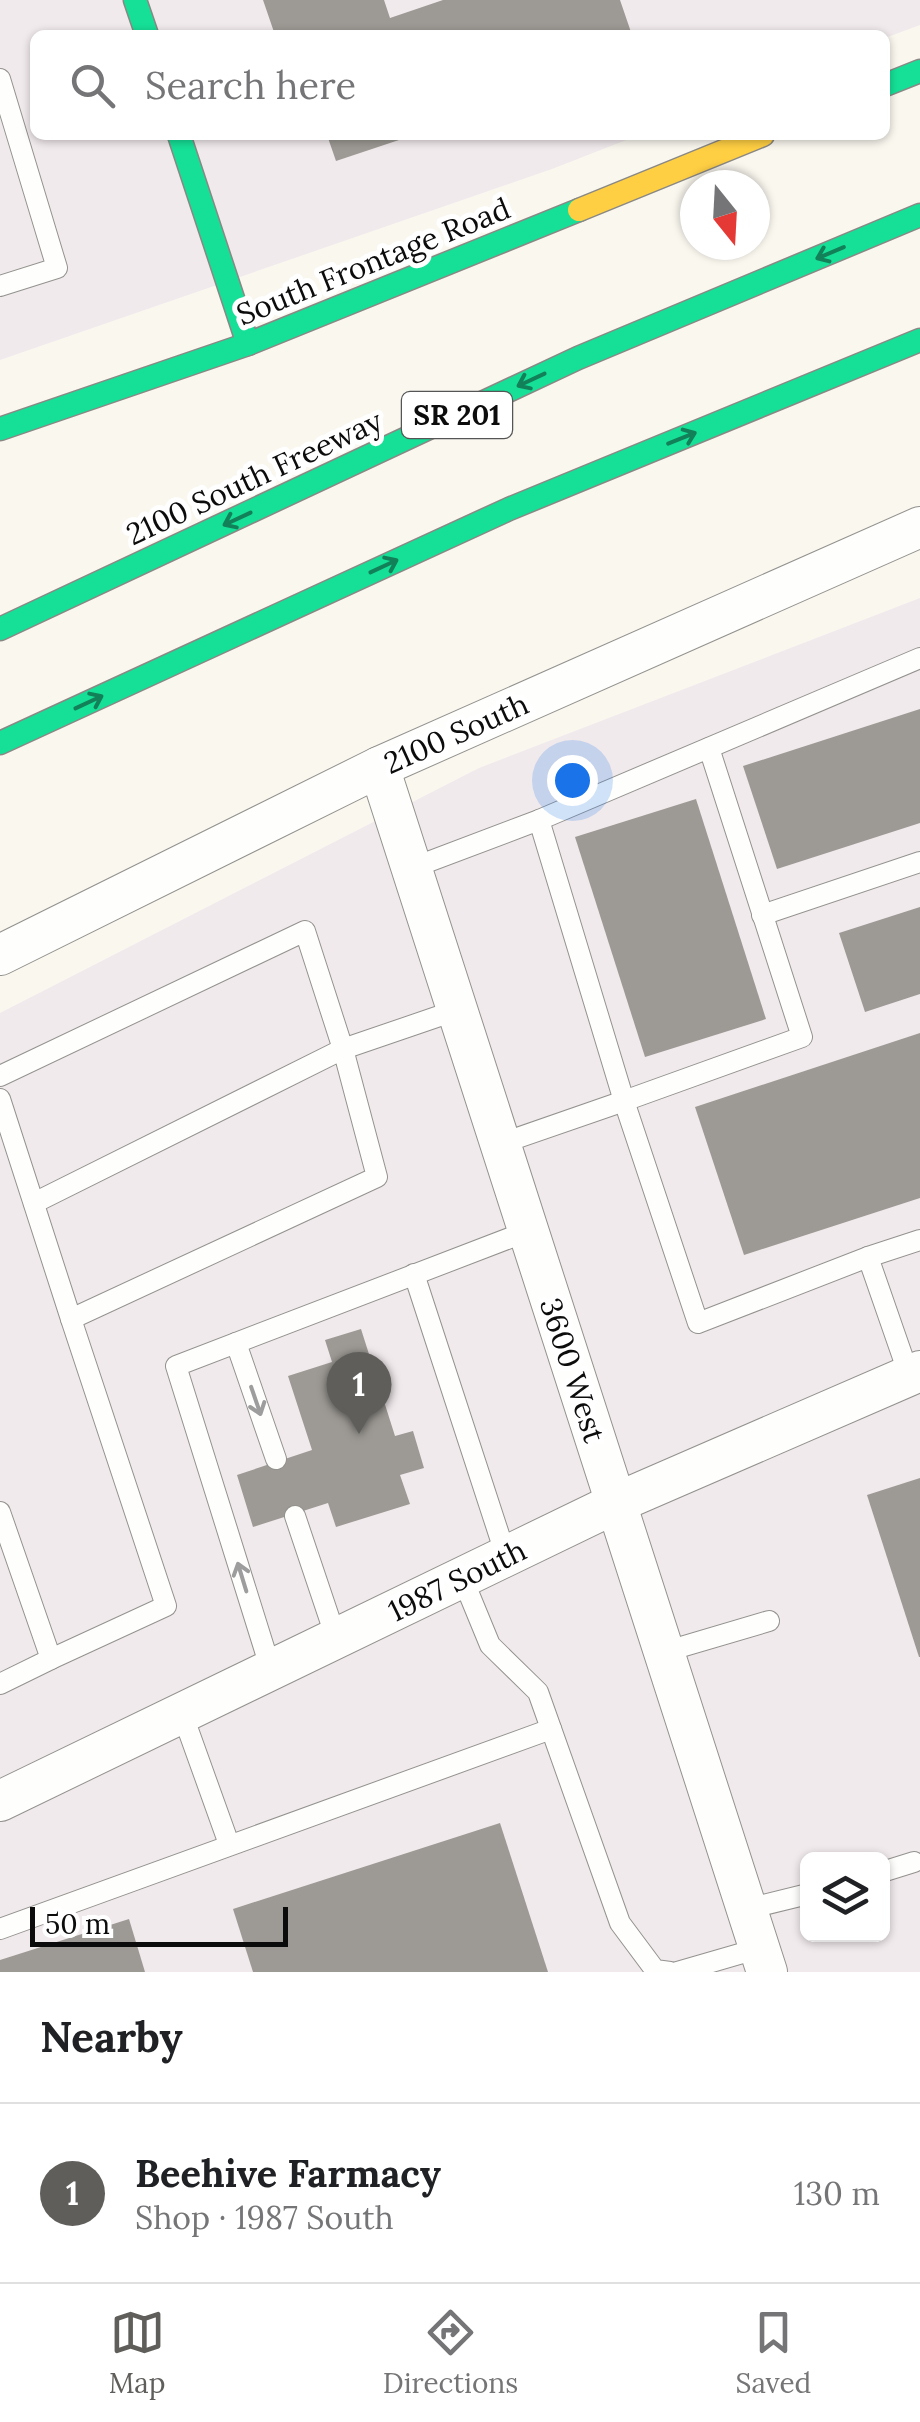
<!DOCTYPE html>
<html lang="en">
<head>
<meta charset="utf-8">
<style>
  body { margin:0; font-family:Lora,serif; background:#f2f2f2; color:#202124 }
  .controls { position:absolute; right:30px; bottom:30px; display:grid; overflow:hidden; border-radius:15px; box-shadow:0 2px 8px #0004 }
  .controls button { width:90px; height:90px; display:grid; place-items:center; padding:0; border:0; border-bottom:2px solid #e0e0e0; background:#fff; color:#202124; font:50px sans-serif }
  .compass { position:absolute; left:680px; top:170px; width:90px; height:90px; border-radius:50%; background:#fff; box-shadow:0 2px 8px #0004; rotate:162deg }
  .scale { position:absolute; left:30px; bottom:25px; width:258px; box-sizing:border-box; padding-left:10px; border:5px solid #0c0c0c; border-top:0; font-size:28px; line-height:35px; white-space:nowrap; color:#0c0c0c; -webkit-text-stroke:8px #fff; paint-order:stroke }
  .you { position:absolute; left:572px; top:780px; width:35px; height:35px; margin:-25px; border:8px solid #fff; border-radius:50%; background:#1a73e8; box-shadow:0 0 0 15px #1a73e833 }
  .badge { display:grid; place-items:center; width:65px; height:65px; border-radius:50%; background:#5f5e5b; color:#fff; font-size:32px; font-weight:700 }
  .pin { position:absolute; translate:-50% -82px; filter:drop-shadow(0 2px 5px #0008) }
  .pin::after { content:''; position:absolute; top:52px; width:35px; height:30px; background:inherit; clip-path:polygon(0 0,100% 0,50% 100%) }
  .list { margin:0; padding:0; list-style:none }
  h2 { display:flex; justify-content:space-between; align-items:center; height:130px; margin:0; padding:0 40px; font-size:42px }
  h2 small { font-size:32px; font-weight:400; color:#757577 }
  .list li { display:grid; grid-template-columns:65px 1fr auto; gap:30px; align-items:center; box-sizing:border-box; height:180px; padding:0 40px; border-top:2px solid #e0e0e0 }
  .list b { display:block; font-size:38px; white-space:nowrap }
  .list p { margin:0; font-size:32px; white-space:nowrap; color:#757577 }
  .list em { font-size:32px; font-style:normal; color:#757577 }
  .icon { flex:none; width:55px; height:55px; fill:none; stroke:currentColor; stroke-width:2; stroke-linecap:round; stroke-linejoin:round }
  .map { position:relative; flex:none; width:920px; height:1972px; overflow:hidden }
  .search { position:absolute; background:#fff; box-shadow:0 2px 8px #0004; left:30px; right:30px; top:30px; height:110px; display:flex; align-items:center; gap:25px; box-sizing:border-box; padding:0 35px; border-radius:15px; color:#757577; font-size:38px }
  .sheet { height:310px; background:#fff }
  nav { display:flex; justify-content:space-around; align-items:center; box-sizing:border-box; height:140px; border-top:2px solid #e0e0e0; background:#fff; font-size:28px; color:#757577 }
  nav a { display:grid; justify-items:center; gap:5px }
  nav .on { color:#5f5e5b }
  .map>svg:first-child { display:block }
  .industrial { fill:#f1eaed; fill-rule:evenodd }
  .building { fill:#9d9a95 }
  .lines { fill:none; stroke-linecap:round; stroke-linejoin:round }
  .lane-casing { stroke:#93928e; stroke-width:22 }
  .street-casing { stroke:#93928e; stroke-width:42 }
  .fast-casing { stroke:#8a8885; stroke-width:25 }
  .slow-casing { stroke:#8a8885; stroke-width:25 }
  .lane { stroke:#fefefd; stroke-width:20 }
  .street { stroke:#fefefd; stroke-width:40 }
  .fast { stroke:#16e098; stroke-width:22 }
  .slow { stroke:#ffcf43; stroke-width:22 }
  .oneway { stroke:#128159 }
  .oneway2 { stroke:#9d9d9d }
  .labels { text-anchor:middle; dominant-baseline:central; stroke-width:10; stroke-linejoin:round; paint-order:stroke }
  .shield { fill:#fff; stroke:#555; stroke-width:2.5 }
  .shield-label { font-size:28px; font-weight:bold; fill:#0c0c0c }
  .street-label { font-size:30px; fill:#0c0c0c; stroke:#fff }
</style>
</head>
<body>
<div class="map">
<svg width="920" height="1972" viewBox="0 0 920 1972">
  <rect width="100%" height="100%" fill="#faf7ef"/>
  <!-- industrial -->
  <g class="industrial">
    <path d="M0 0H920V25L885 38V35H35V135H639L552 169 0 360Z"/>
    <path d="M920 598V1972H0V1013L479 768ZM808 1860H882V1934H808Z"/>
  </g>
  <!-- building -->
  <g class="building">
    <path d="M263 0H384L390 18 443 0H620L632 35H275Z"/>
    <path d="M327 135H411V136L336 161Z"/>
    <path d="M920 709V823L777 869 743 766Z"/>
    <path d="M696 799 766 1019 645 1057 575 837Z"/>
    <path d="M920 907V994L865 1012 839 933Z"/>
    <path d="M920 1033V1198L744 1255 695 1107Z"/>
    <path d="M361 1329 395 1436 413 1431 424 1468 400 1475 410 1504 336 1527 328 1503 253 1527 237 1475 312 1450 288 1376 332 1362 325 1340Z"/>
    <path d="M920 1478V1657H919L867 1495Z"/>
    <path d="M500 1823 548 1972H253L233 1909Z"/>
    <path d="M129 1919 145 1972H0V1960Z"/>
  </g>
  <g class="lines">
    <!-- lane casing -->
    <g class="lane-casing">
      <g id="lane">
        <path d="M0 79 57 268 0 286"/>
        <path d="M709 748 802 1037 624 1101 698 1323 868 1257"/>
        <path d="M539 820 920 658"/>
        <path d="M412 868 539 820 624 1101 500 1144"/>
        <path d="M762 915 920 862"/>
        <path d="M0 1076 305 931 343 1049 457 1010"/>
        <path d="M0 1099 71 1319"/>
        <path d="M34 1203 343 1049 377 1177 71 1319 166 1606 51 1659"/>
        <path d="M414 1274 506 1556"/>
        <path d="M236 1343 276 1459"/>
        <path d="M909 1375 868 1257 920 1240"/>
        <path d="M0 1512 51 1659 0 1684"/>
        <path d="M295 1516 336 1638"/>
        <path d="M462 1577 490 1645 538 1692 620 1923 655 1970 670 1972"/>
        <path d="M664 1652 769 1621"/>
        <path d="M271 1670 176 1366 528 1231"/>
        <path d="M182 1713 229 1844"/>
        <path d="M882 1872 914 1862"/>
        <path d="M747 1909 808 1894"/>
        <path d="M0 1929 551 1729"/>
        <path d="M677 1972 760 1948"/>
      </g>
    </g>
    <!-- street casing -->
    <g class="street-casing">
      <g id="street">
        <path d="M379 767 767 1972"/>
        <path d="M0 955 379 767 920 527"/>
        <path d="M0 1801 616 1503 920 1371"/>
      </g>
    </g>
    <!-- fast casing -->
    <g class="fast-casing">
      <g id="fast">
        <path d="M135 0 147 35"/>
        <path d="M885 85 920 71"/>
        <path d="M179 135 248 344"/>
        <path d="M0 429 248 344 579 210"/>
        <path d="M0 629 578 358 920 215"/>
        <path d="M0 743 509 509 920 340"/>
      </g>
    </g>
    <!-- slow casing -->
    <g class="slow-casing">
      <path id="slow" d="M579 210 763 135"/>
    </g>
    <!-- lane -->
    <use href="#lane" class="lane"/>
    <!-- street -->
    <use href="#street" class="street"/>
    <!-- fast -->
    <use href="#fast" class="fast"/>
    <!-- slow -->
    <use href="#slow" class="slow"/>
  </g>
  <!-- one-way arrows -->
  <defs><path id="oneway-shaft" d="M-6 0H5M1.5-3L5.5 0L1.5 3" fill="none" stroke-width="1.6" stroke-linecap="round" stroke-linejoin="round" transform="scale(2.5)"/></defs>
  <g class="oneway">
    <use href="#oneway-shaft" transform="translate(830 253) rotate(157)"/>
    <use href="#oneway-shaft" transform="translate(531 380) rotate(155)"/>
    <use href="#oneway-shaft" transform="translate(682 438) rotate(-22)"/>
    <use href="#oneway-shaft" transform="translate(237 519) rotate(155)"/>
    <use href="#oneway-shaft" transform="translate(384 566) rotate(-25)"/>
    <use href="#oneway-shaft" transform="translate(89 702) rotate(-25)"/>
  </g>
  <g class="oneway2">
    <use href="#oneway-shaft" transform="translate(256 1401) rotate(71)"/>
    <use href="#oneway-shaft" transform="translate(242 1577) rotate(-107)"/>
  </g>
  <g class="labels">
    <!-- shield labels -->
    <rect class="shield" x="402" y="392" width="110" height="46" rx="8"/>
    <g class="shield-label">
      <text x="457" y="415">SR 201</text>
    </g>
    <!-- street labels -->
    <g class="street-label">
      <text transform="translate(373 261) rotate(-22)">South Frontage Road</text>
      <text transform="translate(254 477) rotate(-25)">2100 South Freeway</text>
      <text transform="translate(456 733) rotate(-24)">2100 South</text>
      <text transform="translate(573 1370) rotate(72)">3600 West</text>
      <text transform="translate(457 1580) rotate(-26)">1987 South</text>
    </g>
  </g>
</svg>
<div class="controls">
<button><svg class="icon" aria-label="layers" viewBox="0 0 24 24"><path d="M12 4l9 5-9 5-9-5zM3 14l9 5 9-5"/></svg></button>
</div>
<svg class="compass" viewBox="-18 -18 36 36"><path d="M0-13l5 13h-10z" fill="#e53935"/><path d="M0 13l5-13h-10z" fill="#757577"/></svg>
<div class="scale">50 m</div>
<div class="you"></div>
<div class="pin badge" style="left:359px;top:1434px">1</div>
<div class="search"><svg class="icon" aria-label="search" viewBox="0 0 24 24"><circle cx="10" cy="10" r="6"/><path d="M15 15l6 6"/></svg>Search here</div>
</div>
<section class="sheet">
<h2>Nearby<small></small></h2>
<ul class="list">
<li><span class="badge">1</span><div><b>Beehive Farmacy</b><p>Shop · 1987 South</p></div><em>130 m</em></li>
</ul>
</section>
<nav>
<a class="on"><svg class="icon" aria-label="map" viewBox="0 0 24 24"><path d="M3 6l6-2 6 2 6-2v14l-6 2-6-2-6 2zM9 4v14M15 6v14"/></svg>Map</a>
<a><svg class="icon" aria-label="directions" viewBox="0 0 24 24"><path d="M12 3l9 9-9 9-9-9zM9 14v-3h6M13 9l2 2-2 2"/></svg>Directions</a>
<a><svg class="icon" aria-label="saved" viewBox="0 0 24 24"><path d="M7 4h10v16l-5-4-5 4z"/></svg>Saved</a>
</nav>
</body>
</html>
